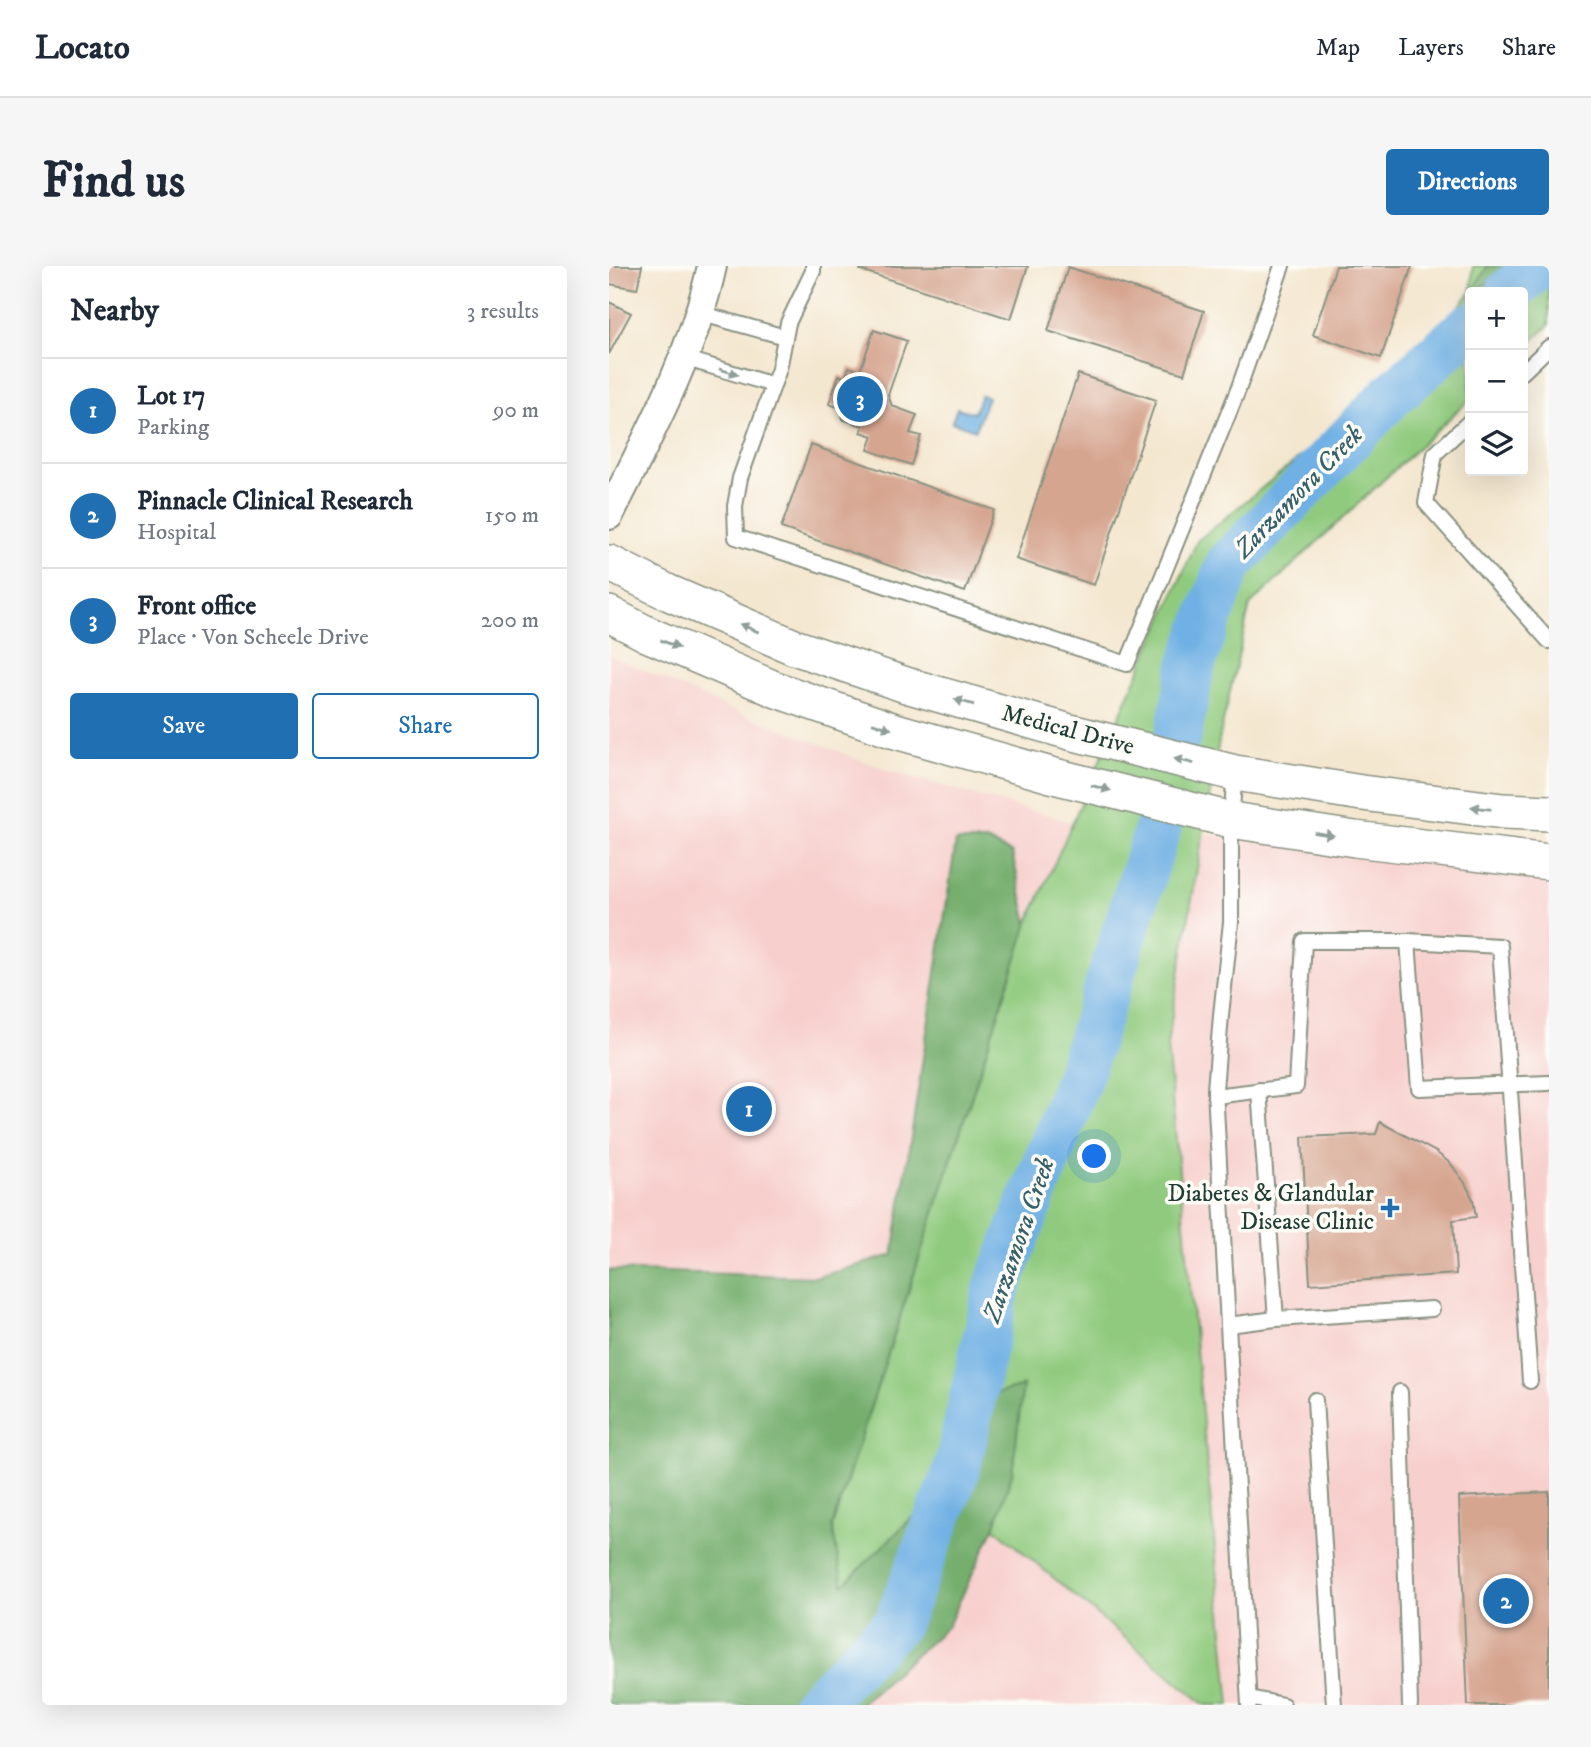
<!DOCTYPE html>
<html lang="en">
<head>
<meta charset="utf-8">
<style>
  body { margin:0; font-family:"IM FELL DW Pica",serif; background:#f6f6f7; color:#1f2937 }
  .controls { position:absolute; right:21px; top:21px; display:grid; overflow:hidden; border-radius:7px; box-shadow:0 7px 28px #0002 }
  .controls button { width:63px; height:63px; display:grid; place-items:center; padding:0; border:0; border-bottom:2px solid #e0e1e3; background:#fff; color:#1f2937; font:35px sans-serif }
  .you { position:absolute; left:486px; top:891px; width:24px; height:24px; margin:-18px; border:5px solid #fff; border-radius:50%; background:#1a73e8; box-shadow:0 0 0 10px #1a73e833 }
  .badge { display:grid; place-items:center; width:46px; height:46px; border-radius:50%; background:#1f6fb2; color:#fff; font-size:23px; font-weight:700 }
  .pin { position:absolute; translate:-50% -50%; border:4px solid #fff; box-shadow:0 2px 7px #0006 }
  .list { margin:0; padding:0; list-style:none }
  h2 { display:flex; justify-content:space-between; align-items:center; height:91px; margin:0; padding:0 28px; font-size:30px }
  h2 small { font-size:23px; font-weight:400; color:#747a83 }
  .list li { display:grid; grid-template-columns:46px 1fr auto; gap:21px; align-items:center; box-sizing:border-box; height:105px; padding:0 28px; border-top:2px solid #e0e1e3 }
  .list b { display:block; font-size:26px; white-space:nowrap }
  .list p { margin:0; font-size:23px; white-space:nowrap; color:#747a83 }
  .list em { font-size:23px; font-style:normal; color:#747a83 }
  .actions { display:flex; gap:14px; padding:21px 28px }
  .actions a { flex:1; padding:16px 0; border:2px solid #1f6fb2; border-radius:7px; text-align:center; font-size:24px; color:#1f6fb2 }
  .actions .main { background:#1f6fb2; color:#fff }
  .icon { flex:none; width:38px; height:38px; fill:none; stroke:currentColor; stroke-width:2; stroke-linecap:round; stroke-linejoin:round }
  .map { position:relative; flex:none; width:940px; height:1439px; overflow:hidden; border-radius:7px }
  header { display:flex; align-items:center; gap:42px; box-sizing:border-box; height:98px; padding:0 35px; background:#fff; border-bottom:2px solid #e0e1e3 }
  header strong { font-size:33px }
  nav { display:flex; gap:38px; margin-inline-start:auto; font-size:24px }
  .intro { display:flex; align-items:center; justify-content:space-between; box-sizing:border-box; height:168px; padding:0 42px }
  h1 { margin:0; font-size:49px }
  .button { padding:18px 32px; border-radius:7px; background:#1f6fb2; color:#fff; font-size:24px; font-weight:700 }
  main { display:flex; gap:42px; padding:0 42px }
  aside { flex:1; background:#fff; border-radius:7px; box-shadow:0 7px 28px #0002 }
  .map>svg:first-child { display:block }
  .built { fill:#f7d0cd }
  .green { fill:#90ca7e; stroke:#588459; stroke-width:2 }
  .forest { fill:#74ae6d; stroke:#4a7650; stroke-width:2 }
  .water { fill:#70b0e4; stroke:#48768c; stroke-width:2 }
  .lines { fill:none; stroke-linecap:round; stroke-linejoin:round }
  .river { stroke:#70b0e4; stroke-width:47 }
  .building { fill:#d6a590 }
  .service-casing { stroke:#8a9282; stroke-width:18 }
  .minor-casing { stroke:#8a9282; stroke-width:32 }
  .tertiary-casing { stroke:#8a9282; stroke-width:38 }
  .service { stroke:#fff; stroke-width:14 }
  .minor { stroke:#fff; stroke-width:28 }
  .tertiary { stroke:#fff; stroke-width:35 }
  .oneway { fill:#8f9e9a }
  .poi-dot { fill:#1f6fb2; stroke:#fdfcf7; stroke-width:2.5 }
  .labels { text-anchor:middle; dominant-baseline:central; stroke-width:7; stroke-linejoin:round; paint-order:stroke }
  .street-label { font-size:24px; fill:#1f3d34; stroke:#fdfcf7 }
  .poi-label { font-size:24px; fill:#1f3d34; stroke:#fdfcf7; text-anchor:end }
  .water-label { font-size:26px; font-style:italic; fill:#376069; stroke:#fdfcf7 }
</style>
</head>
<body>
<header>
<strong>Locato</strong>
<nav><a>Map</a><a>Layers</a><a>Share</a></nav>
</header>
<div class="intro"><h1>Find us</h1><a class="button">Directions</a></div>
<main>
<aside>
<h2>Nearby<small>3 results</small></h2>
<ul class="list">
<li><span class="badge">1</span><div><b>Lot 17</b><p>Parking</p></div><em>90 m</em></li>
<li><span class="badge">2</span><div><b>Pinnacle Clinical Research</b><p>Hospital</p></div><em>150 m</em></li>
<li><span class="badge">3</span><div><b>Front office</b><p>Place · Von Scheele Drive</p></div><em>200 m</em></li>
</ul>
<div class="actions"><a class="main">Save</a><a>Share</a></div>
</aside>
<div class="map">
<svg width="940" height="1439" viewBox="0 0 940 1439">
  <rect width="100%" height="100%" fill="#fdfcf7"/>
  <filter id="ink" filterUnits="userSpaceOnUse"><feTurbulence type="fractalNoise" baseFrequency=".0143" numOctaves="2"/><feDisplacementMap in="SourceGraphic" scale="14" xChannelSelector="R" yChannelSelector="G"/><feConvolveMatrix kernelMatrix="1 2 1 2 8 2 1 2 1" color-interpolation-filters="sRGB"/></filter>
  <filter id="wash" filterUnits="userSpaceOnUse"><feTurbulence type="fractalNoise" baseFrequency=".00686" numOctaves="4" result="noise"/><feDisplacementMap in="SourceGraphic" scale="28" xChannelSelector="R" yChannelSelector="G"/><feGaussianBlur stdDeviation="1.57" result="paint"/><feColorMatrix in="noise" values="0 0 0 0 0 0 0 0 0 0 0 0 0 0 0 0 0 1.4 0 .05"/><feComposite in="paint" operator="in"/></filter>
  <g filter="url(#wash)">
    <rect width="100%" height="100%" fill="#f4e7d0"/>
    <!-- built -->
    <g class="built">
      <path d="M0 389 128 446 283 506 463 556 419 657 223 1261 3 1439H0Z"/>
      <path d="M594 568 783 591 940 604V1439H622L558 779Z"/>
      <path d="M385 1262 596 1439H250L339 1360Z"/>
    </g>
    <!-- green -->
    <g class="green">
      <path d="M864 0H879L864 25 909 0H940V59L914 84V26H862Z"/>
      <path d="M861 27V133L641 339 611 469 558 779 621 1439H596L385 1262 403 1208 413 1120 334 1210 312 1243 234 1320 223 1261 419 657 588 275 799 103Z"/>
    </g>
    <!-- forest -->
    <g class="forest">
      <path d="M879 0H909L862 26Z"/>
      <path d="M347 575H378L403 587 419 657 223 1260 234 1319 312 1243 334 1210 372 1132 414 1120 403 1208 385 1262 339 1360 250 1439H0V1004L208 1011 284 989Z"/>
    </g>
    <!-- water -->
    <path class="water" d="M372 129 379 131 366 164 343 156 348 142 365 147Z"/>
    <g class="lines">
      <!-- river -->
      <g class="river">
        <path d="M900 26 930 0"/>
        <path d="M569 470 583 398 620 298 782 130 861 60"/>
        <path d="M206 1439 288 1357 348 1203 388 1021 469 814 549 562"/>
      </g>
    </g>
    <g id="blocks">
      <!-- building -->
      <g class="building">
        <path d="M0 0H33L28 23 0 18Z"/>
        <path d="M253 0H419L402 53 251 4Z"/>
        <path d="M727 0H803L772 92 704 69Z"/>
        <path d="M459 1 595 45 575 108 439 65Z"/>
        <path d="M0 36 22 47 0 88Z"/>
        <path d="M265 64 298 75 279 129 283 140 308 149 301 167 312 170 302 199 259 184 264 170 252 166 254 160 233 153 236 144 220 138 230 109 236 112 240 101 251 105Z"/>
        <path d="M469 108 547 134 485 319 407 293Z"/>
        <path d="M202 179 385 244 356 326 172 262Z"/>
        <path d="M771 856 827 886 841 897 856 917 864 933 867 951 844 954 847 1008 701 1018 693 871 767 868Z"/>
        <path d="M940 1226V1439H859L850 1231Z"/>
      </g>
    </g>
  </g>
  <g filter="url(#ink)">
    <use href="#blocks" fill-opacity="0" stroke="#8a9282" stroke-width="2"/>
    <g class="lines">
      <!-- service casing -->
      <g class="service-casing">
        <g id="service">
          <path d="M204 0V5L179 57 170 103 131 212 126 240 127 271 518 398 629 124 673 0"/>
          <path d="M90 47 176 71"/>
          <path d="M75 92 164 119"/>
          <path d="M914 106 940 81"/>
          <path d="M861 155 826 188 817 237 940 375"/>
          <path d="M626 507 622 554V656L612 749 606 824 640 1439"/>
          <path d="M799 675 891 680 921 1115"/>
          <path d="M606 830 687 820 695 675H799L810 822 940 817"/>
          <path d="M667 1053 823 1043"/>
          <path d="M619 1059 667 1053 650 824"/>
          <path d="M791 1126 801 1439"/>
          <path d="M706 1134 725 1439"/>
          <path d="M640 1432 674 1439"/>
        </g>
      </g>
      <!-- minor casing -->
      <g class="minor-casing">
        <path id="minor" d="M0 249C40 169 84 88 103 0"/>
      </g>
      <!-- tertiary casing -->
      <g class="tertiary-casing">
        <g id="tertiary">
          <path d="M0 297 58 326 185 381 297 419 461 466 626 507 753 527 894 545 940 547"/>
          <path d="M0 348 38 368 168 424 283 464 449 511 622 554 746 573 940 596"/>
        </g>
      </g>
      <!-- service -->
      <use href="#service" class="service"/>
      <!-- minor -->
      <use href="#minor" class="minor"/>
      <!-- tertiary -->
      <use href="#tertiary" class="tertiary"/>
    </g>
    <!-- one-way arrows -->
    <defs><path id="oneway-solid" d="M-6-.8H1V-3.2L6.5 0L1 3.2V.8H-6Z" transform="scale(1.75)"/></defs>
    <g class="oneway">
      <use href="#oneway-solid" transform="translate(120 106) rotate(17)"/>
      <use href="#oneway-solid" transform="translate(140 362) rotate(-157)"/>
      <use href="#oneway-solid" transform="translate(61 378) rotate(23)"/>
      <use href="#oneway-solid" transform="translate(355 436) rotate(-164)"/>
      <use href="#oneway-solid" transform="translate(273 460) rotate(19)"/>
      <use href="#oneway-solid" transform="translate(575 495) rotate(-166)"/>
      <use href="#oneway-solid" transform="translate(492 522) rotate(14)"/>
      <use href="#oneway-solid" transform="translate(872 542) rotate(-173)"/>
      <use href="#oneway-solid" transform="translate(715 568) rotate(9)"/>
    </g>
  </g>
  <!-- markers -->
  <path class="poi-dot" d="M777.5 931.5h7v7h7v7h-7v7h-7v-7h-7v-7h7z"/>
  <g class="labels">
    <!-- street labels -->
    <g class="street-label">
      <text transform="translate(459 464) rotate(15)">Medical Drive</text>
    </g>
    <!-- poi labels -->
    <g class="poi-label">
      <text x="765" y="928">Diabetes &amp; Glandular<tspan x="765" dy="28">Disease Clinic</tspan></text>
    </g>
    <!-- water labels -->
    <g class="water-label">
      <text transform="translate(690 226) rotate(-46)">Zarzamora Creek</text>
      <text transform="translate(410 974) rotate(-71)">Zarzamora Creek</text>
    </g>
  </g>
</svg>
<div class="controls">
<button>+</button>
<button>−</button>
<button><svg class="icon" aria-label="layers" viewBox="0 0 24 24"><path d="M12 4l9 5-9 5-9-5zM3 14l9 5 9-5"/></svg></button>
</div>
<div class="you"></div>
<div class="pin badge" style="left:140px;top:843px">1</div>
<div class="pin badge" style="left:897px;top:1335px">2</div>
<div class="pin badge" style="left:251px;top:133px">3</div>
</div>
</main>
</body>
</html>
